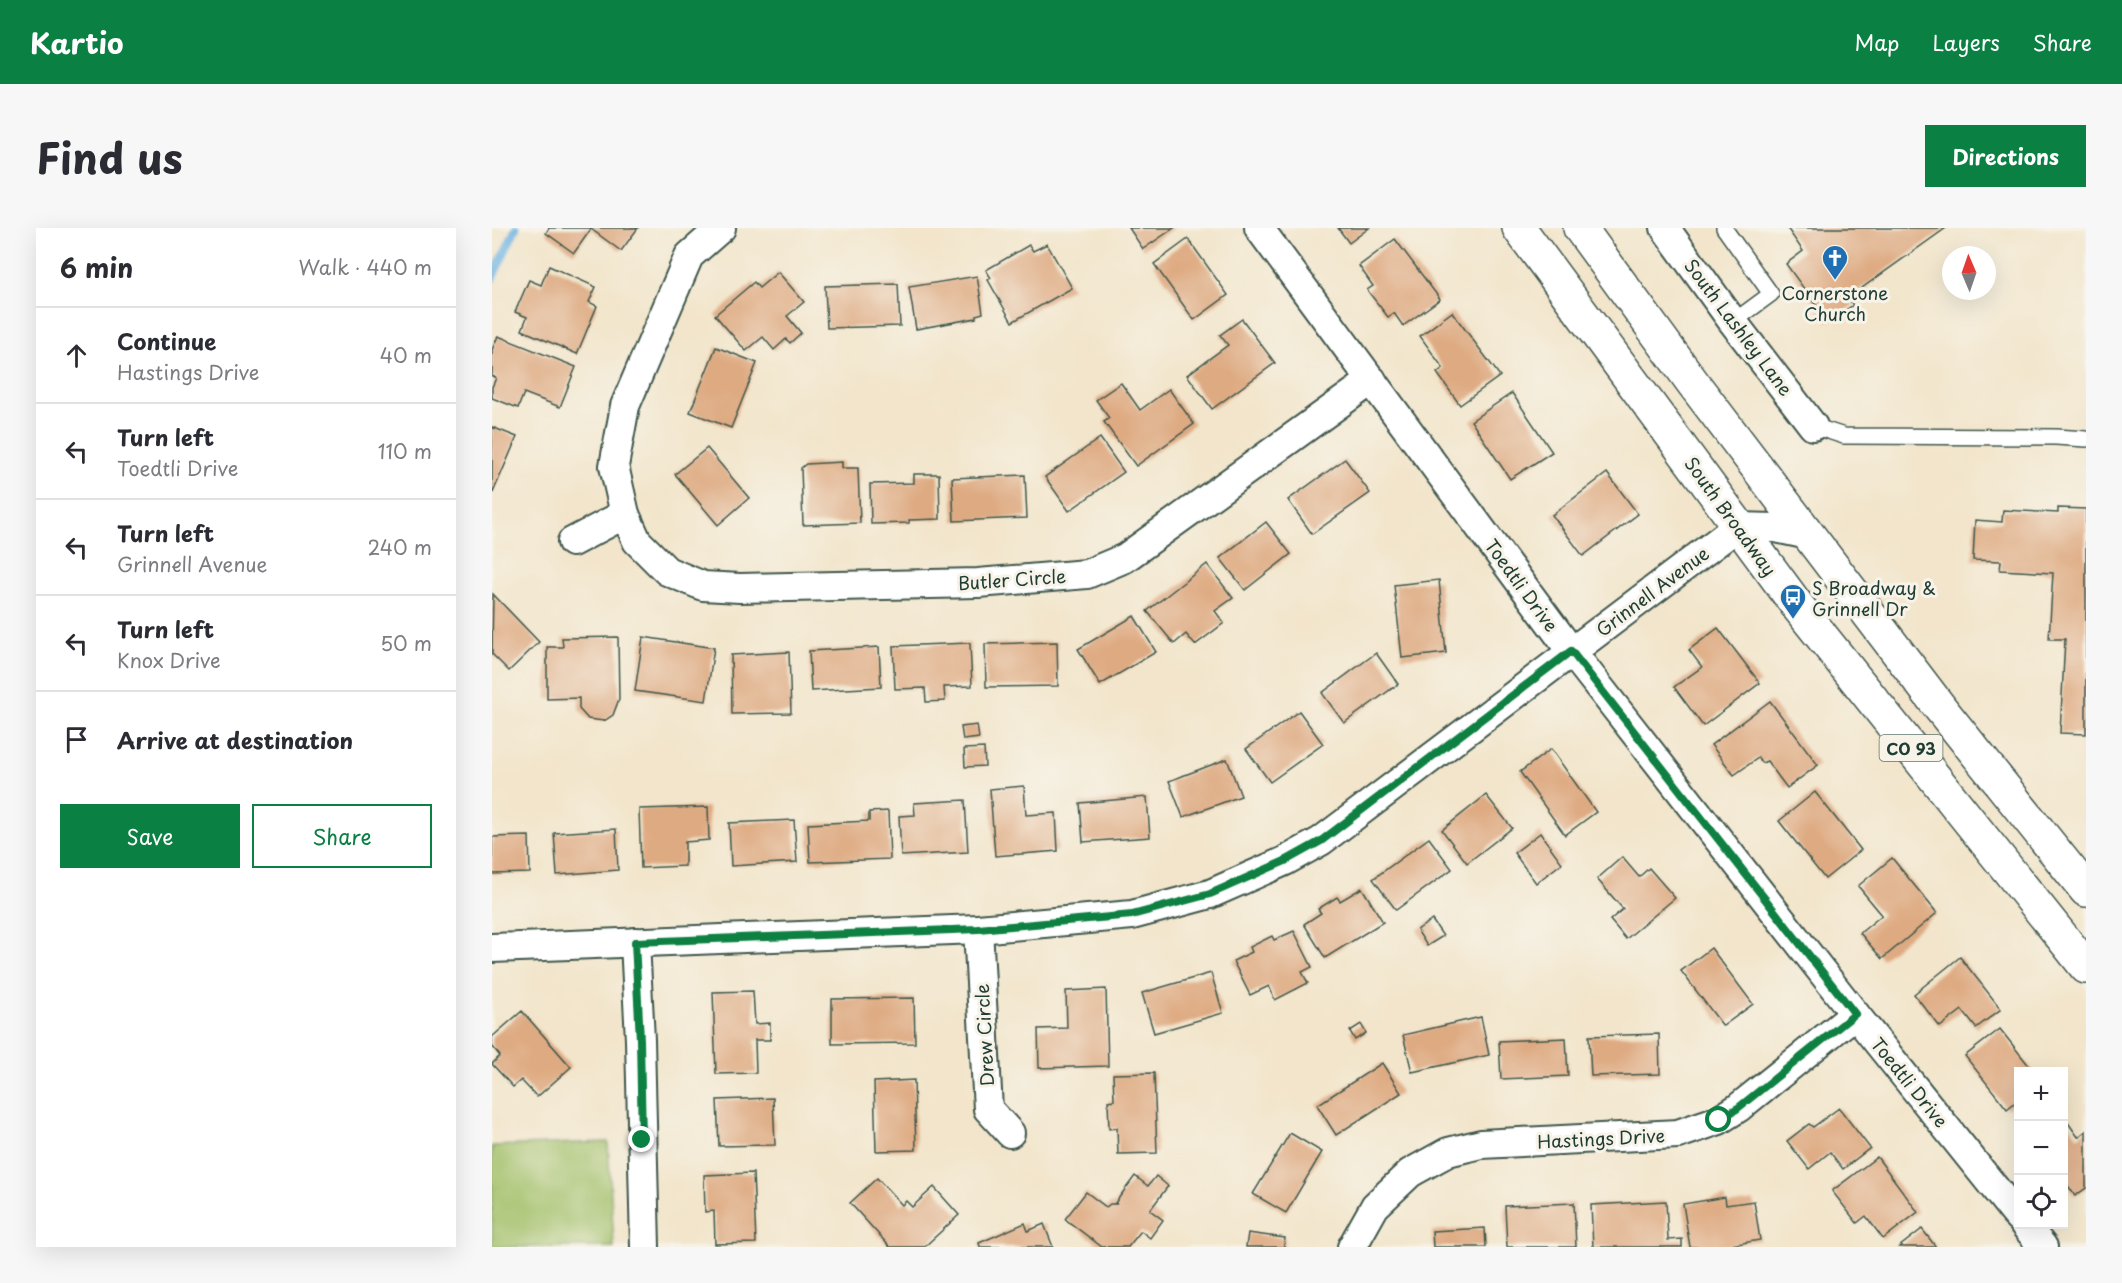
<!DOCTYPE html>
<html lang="en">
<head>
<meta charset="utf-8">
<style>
  body { margin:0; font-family:"Playpen Sans",sans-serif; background:#f7f7f7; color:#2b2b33 }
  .controls { position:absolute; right:18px; bottom:18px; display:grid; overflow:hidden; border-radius:0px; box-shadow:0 6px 24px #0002 }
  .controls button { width:54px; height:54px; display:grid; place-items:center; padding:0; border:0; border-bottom:2px solid #e1e1e2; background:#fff; color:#2b2b33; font:30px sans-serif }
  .compass { position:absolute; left:1450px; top:18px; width:54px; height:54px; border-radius:50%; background:#fff; box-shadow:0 6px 24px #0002; rotate:358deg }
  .stop { position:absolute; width:18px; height:18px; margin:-14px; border:4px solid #0b8043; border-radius:50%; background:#fff }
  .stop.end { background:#0b8043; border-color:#fff; box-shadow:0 2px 6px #0008 }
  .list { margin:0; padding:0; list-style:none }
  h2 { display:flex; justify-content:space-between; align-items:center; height:78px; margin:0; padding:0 24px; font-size:26px }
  h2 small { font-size:20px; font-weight:400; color:#7c7c81 }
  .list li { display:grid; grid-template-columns:39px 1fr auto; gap:18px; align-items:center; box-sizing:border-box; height:96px; padding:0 24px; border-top:2px solid #e1e1e2 }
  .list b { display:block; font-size:22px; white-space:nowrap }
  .list p { margin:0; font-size:20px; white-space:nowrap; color:#7c7c81 }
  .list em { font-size:20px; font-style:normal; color:#7c7c81 }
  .actions { display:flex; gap:12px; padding:18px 24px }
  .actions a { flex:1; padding:14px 0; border:2px solid #0b8043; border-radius:0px; text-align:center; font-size:21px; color:#0b8043 }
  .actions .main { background:#0b8043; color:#fff }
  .icon { flex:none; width:33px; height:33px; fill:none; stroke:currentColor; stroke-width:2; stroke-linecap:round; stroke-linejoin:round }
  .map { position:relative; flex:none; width:1594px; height:1019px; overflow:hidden; border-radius:0px }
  header { display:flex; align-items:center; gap:36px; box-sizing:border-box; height:84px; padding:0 30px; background:#0b8043; color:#fff }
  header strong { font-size:28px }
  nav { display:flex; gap:33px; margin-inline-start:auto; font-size:21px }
  .intro { display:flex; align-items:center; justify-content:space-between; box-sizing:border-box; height:144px; padding:0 36px }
  h1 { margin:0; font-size:42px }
  .button { padding:15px 27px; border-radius:0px; background:#0b8043; color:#fff; font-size:21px; font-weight:700 }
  main { display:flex; gap:36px; padding:0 36px }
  aside { flex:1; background:#fff; border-radius:0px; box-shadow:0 6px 24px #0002 }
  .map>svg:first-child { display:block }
  .green { fill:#a0bf68; stroke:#607e4e; stroke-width:1.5 }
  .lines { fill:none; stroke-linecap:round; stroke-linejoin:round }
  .stream { stroke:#6db4e4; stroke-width:8 }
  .building { fill:#deaa82 }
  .lane-casing { stroke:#3f564b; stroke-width:18 }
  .street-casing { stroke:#3f564b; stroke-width:32 }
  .highway-casing { stroke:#3f564b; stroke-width:36 }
  .lane { stroke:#fff; stroke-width:15 }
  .street { stroke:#fff; stroke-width:28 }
  .highway { stroke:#fff; stroke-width:33 }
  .route { stroke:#0b8043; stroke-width:8 }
  .labels { text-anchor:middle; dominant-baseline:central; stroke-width:6; stroke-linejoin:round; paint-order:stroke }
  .shield { fill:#f7f3e8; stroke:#60746a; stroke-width:1.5 }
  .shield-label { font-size:16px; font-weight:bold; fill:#1f3d34 }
  .poi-label { font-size:18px; fill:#1f3d34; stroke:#f7f3e8 }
  .street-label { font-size:18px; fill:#1f3d34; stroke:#f7f3e8 }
</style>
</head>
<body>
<header>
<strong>Kartio</strong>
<nav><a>Map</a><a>Layers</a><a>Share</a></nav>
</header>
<div class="intro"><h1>Find us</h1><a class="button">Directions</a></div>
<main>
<aside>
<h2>6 min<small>Walk · 440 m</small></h2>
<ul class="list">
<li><svg class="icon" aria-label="ahead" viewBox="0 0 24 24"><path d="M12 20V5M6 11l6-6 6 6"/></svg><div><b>Continue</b><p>Hastings Drive</p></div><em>40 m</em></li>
<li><svg class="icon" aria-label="left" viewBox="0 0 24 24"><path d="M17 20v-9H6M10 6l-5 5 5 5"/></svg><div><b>Turn left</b><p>Toedtli Drive</p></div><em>110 m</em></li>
<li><svg class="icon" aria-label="left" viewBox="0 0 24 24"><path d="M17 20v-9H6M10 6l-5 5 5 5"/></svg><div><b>Turn left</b><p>Grinnell Avenue</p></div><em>240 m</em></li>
<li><svg class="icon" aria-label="left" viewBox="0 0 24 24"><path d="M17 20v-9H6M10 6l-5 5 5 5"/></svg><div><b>Turn left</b><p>Knox Drive</p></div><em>50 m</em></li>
<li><svg class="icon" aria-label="arrive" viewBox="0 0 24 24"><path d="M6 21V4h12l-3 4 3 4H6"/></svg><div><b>Arrive at destination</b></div></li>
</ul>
<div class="actions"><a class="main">Save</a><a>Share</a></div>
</aside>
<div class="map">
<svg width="1594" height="1019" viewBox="0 0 1594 1019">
  <rect width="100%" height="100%" fill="#f7f3e8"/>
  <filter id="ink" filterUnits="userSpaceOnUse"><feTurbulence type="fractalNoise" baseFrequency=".0167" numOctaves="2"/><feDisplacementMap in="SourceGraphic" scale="12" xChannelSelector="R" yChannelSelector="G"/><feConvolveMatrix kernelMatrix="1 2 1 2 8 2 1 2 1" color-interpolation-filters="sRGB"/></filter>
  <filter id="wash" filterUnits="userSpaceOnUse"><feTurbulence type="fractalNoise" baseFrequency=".008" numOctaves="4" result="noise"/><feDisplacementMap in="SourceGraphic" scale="24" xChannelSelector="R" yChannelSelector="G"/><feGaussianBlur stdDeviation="1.35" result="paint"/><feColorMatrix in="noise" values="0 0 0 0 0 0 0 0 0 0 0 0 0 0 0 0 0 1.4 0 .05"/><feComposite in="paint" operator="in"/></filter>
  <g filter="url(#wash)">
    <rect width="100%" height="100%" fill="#f2e5cb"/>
    <!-- green -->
    <path class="green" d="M116 914 122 1019H0V918Z"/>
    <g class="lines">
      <!-- stream -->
      <path class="stream" d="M0 51 24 0"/>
    </g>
    <g id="blocks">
      <!-- building -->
      <g class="building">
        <path d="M57 0H146L129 23 99 1 82 25 54 5Z"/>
        <path d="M637 0H682L651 21Z"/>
        <path d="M846 0H877L857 15Z"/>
        <path d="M1295 0H1454L1356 70 1361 77 1336 94 1294 36 1311 23Z"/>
        <path d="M696 11 736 67 702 92 662 36Z"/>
        <path d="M903 11 948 71 911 98 902 85 896 89 875 62 881 58 867 38Z"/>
        <path d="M555 16 580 60 520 94 496 52 499 50 494 42 537 17 541 23Z"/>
        <path d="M57 38 104 59 97 74 105 78 85 126 30 102 35 89 23 84 37 52 49 57Z"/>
        <path d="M286 44 312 74 295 88 309 105 298 115 294 111 282 122 271 109 254 123 223 87 262 54 267 60Z"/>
        <path d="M485 48 491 85 484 87V90L424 101 417 59Z"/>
        <path d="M406 56 408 98 335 100 333 58Z"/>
        <path d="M960 84 1008 148 968 177 945 145 951 140 928 108Z"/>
        <path d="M750 91 783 135 720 181 695 147 736 117 728 107Z"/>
        <path d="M6 108 84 139 68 179 32 165 26 180 0 170V159L4 150 0 148V122Z"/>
        <path d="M224 119 265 135 239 200 198 184Z"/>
        <path d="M629 155 648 182 677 161 702 196 644 238 612 194 617 190 604 172Z"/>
        <path d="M1020 165 1060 224 1018 251 979 193Z"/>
        <path d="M0 199 25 209 0 267Z"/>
        <path d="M608 210 632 244 577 283 553 249Z"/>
        <path d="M215 220 257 270 226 297 183 246Z"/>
        <path d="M853 231 878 265 820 306 796 272Z"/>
        <path d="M350 234V240H366L368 295 311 297 309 240 314 236Z"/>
        <path d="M1115 245 1146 286 1091 328 1060 287Z"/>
        <path d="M422 246H447L448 291 417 292V295L379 296 378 256 422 255Z"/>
        <path d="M533 247 535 290 462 293 460 250Z"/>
        <path d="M1566 280 1594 281V506L1568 505 1573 411H1557L1561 345 1508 342 1509 333 1481 332 1483 292 1510 294 1511 282 1566 285Z"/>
        <path d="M774 294 799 326 753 362 728 330Z"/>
        <path d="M715 336 741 370 723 383 732 395 703 417 694 406 682 416 655 383Z"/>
        <path d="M947 352 954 425 910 430 902 357Z"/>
        <path d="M1 366 47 414 17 443 0 426Z"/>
        <path d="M642 388 664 424 608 457 586 421Z"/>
        <path d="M1226 400 1268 455 1211 498 1182 459 1210 439 1197 422Z"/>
        <path d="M126 409 127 471 121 487 112 493 96 491 87 481V470L55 471V419H71L70 410Z"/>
        <path d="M151 409 222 420 214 473 143 463Z"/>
        <path d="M565 414 566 458 494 459 493 416Z"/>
        <path d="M478 415 480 458 452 459 453 473 434 474 433 460 403 461 401 418Z"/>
        <path d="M387 419 389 459 319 463 317 423Z"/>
        <path d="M297 424 299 485 240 486 239 427Z"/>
        <path d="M884 425 906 456 852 495 830 465Z"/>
        <path d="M1278 473 1326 537 1295 560 1275 533 1270 535 1266 530 1242 547 1219 517Z"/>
        <path d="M807 483 831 516 778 554 754 521Z"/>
        <path d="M485 497 487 510 471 512 469 499Z"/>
        <path d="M492 520 493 538 473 539 472 521Z"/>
        <path d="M1059 521 1104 584 1073 607 1028 544Z"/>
        <path d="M735 531 749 568 691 589 677 553Z"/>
        <path d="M532 558 534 587 564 585 566 623 503 628 498 561Z"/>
        <path d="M1323 564 1369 622 1333 651 1287 593Z"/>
        <path d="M994 567 1020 600 975 635 950 602Z"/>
        <path d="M655 569 658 609 591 614 588 575Z"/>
        <path d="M473 572 476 624 409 628 407 588 423 587 422 575Z"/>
        <path d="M216 579 217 612 193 614V638L149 640 147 581Z"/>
        <path d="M396 583 398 631 318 634 316 596 377 593V584Z"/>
        <path d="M302 592 305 634 239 638 237 595Z"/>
        <path d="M124 601 126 642 65 647 62 605Z"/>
        <path d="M1048 605 1070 635 1044 655 1022 625Z"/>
        <path d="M37 608 38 645 0 646V609Z"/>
        <path d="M937 610 960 641 904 682 881 651Z"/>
        <path d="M1130 629 1147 649 1157 640 1183 670 1134 711 1118 692 1131 681 1105 651Z"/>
        <path d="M1400 630 1445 685 1390 731 1368 705 1390 687 1366 658Z"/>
        <path d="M870 660 891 694 833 730 812 696 829 685 826 681 845 669 848 673Z"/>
        <path d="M940 692 951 708 935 718 925 702Z"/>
        <path d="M802 703 820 739 810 744 816 755 783 772 777 758 758 767 741 733 760 724 758 719 780 708 782 712Z"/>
        <path d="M1219 720 1261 776 1231 798 1189 743Z"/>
        <path d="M1468 729 1509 781 1484 800 1470 782 1448 799 1422 766Z"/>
        <path d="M719 745 731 785 662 805 650 765Z"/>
        <path d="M614 761 616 838 547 840 546 801 575 800 574 763Z"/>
        <path d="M261 763 263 796 278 795V812H263L264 845 224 846 221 764Z"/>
        <path d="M422 770 423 815 340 816V771Z"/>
        <path d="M30 783 79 839 45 869 29 852 21 859 0 836 8 828 0 818V809Z"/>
        <path d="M989 789 997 827 920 844 911 807Z"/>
        <path d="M869 796 874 805 863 812 858 803Z"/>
        <path d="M1508 801 1542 844H1526V872L1515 881 1473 828Z"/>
        <path d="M1167 806 1168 846 1099 848 1097 808Z"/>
        <path d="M1074 810 1076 848 1009 851 1007 813Z"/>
        <path d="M890 835 909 865 844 907 825 877Z"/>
        <path d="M662 845 665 925 626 926 625 900 617 901 616 873 622 872 621 846Z"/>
        <path d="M422 852 424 922 384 923 382 854Z"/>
        <path d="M281 870 283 917 227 918 225 872Z"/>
        <path d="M1347 880 1378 920 1351 941 1338 924 1317 941 1295 913 1317 896 1321 899Z"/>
        <path d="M1572 889 1586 909 1594 903V960L1583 968 1572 952Z"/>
        <path d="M798 905 830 924 794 985 761 966Z"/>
        <path d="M1385 929 1426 984 1391 1011 1374 988 1365 995 1340 963Z"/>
        <path d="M261 945 264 1015 223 1016 222 983 213 984 212 947Z"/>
        <path d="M643 948 656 958 664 948 676 958 658 982 671 992 658 1010 649 1003 636 1019H610L573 991 594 964 614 979 618 976H625L623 975Z"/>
        <path d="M385 950 410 977 414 973 420 979 442 959 467 987 432 1019H398L358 975Z"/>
        <path d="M1233 969 1234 977 1262 973 1268 1012 1228 1019H1198L1191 976Z"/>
        <path d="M1174 973 1176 1012 1190 1011V1019H1101L1099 977Z"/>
        <path d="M1082 975 1084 1019H1015L1013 978Z"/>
        <path d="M533 995 536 1003 552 996 561 1019H488L487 1015Z"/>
        <path d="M993 1000 994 1019H941L940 1003Z"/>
        <path d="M1430 1001 1444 1019H1407Z"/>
        <path d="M756 1005 793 1010 792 1019H754Z"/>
      </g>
    </g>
  </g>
  <g filter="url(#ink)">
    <use href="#blocks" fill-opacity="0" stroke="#3f564b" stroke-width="1.5"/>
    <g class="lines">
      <!-- lane casing -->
      <g class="lane-casing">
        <g id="lane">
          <path d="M1232 0 1279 66 1241 94"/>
          <path d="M1321 198 1352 208 1564 209 1594 211"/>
        </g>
      </g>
      <!-- street casing -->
      <g class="street-casing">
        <g id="street">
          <path d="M229 0 197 28 133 178 122 238 133 286 145 313 175 343 211 358 248 360 486 355 595 346 633 330 880 152"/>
          <path d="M767 0 1079 423 1363 786 1526 989"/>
          <path d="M1173 0 1241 94 1321 198"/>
          <path d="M80 314 133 286"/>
          <path d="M486 701 496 881 518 905"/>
          <path d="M143 714 148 812 153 1019"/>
          <path d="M0 720 486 701 640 687 718 666 793 633 829 613 1245 299 1284 300 1317 307"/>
          <path d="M1532 996 1551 1019"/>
          <path d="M860 1019 883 978 918 945 956 924 989 916 1186 906 1227 892 1246 880 1363 786"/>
        </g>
      </g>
      <!-- highway casing -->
      <g class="highway-casing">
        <g id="highway">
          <path d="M1027 0 1307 380 1594 739"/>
          <path d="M1088 0 1201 155 1449 481 1594 662"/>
        </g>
      </g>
      <!-- lane -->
      <use href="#lane" class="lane"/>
      <!-- street -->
      <use href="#street" class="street"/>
      <!-- highway -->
      <use href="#highway" class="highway"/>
    </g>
  </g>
  <g class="lines" filter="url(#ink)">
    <!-- route -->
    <path class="route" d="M150 912 148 812 143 714 486 701 640 687 718 666 793 633 829 613 1079 423 1363 786 1246 880 1227 892"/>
  </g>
  <!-- icons -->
  <defs>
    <g id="church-pin" transform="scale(1.35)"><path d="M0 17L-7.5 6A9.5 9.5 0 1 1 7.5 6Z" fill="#1f6fb2" stroke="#f7f3e8"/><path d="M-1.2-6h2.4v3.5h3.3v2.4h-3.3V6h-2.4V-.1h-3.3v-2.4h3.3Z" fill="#fff"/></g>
    <g id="bus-pin" transform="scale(1.35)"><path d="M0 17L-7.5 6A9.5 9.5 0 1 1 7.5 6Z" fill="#1f6fb2" stroke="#f7f3e8"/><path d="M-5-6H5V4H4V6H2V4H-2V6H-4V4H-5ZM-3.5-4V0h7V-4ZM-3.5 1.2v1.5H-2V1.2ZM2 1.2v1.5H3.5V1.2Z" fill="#fff"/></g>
  </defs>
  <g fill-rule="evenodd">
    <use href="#church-pin" x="1343" y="30"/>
    <use href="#bus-pin" x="1301" y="369"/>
  </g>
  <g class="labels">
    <!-- shield labels -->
    <rect class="shield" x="1387.5" y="507" width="63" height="26" rx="4.5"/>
    <g class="shield-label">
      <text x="1419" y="520">CO 93</text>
    </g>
    <!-- poi labels -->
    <g class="poi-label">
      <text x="1343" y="64">Cornerstone<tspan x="1343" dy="21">Church</tspan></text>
      <text x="1320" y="359" text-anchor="start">S Broadway &amp;<tspan x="1320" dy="21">Grinnell Dr</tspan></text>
    </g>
    <!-- street labels -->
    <g class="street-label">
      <text transform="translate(1247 99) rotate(53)">South Lashley Lane</text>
      <text transform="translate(1239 288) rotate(54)">South Broadway</text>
      <text transform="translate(520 351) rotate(-4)">Butler Circle</text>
      <text transform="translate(1030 357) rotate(54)">Toedtli Drive</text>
      <text transform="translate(1160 363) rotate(-37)">Grinnell Avenue</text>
      <text transform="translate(492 807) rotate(-93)">Drew Circle</text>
      <text transform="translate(1418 854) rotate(51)">Toedtli Drive</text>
      <text transform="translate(1109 910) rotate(-3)">Hastings Drive</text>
    </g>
  </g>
</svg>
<div class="controls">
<button>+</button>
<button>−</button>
<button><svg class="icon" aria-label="locate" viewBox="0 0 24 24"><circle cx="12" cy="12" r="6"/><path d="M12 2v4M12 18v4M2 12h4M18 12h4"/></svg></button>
</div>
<svg class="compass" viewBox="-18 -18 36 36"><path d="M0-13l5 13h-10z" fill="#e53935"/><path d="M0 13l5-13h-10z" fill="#7c7c81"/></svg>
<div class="stop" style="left:1227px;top:892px"></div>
<div class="stop end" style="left:150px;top:912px"></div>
</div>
</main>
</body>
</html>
